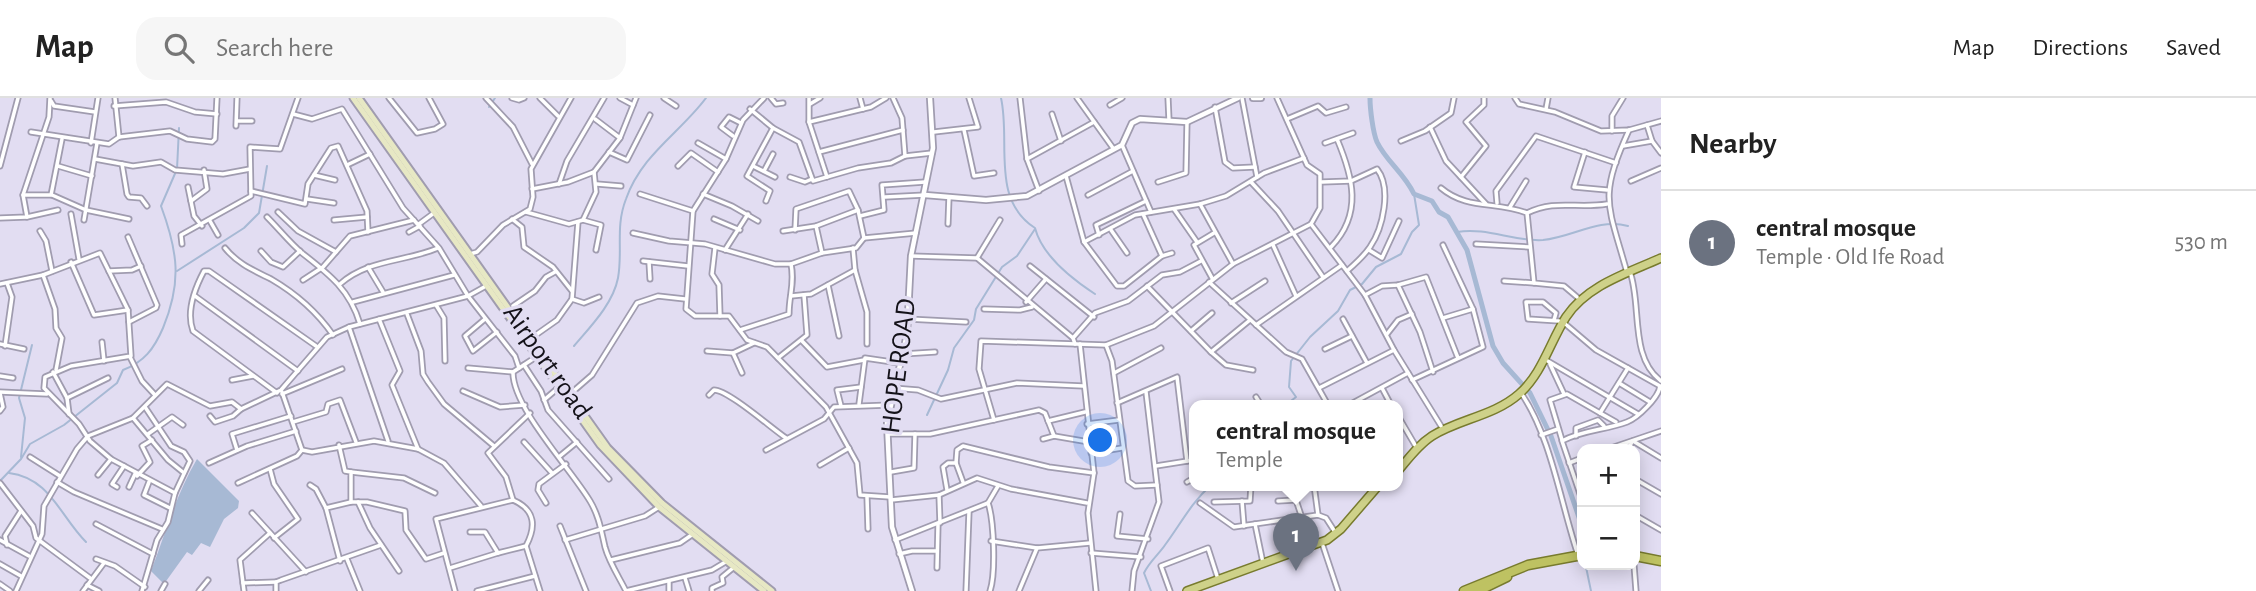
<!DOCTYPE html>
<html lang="en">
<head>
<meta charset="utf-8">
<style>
  body { margin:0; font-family:"Alegreya Sans",sans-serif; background:#f6f6f6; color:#222 }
  .controls { position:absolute; right:21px; bottom:21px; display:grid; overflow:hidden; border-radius:14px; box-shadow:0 4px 18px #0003 }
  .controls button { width:63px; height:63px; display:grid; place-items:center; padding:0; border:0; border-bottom:2px solid #e0e0e0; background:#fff; color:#222; font:35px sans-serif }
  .you { position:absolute; left:1101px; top:343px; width:24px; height:24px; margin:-18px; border:5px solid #fff; border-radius:50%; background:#1a73e8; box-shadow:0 0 0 10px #1a73e833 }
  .badge { display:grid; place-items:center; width:46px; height:46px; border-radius:50%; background:#1a73e8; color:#fff; font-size:23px; font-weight:700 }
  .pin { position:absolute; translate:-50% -58px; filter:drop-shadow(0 2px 4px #0008) }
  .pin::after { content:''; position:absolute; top:37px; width:24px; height:21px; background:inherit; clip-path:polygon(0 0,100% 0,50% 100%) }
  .popup { position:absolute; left:1189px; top:302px; width:214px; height:91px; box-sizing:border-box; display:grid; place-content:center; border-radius:14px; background:#fff; filter:drop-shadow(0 2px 5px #0005); font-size:23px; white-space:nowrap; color:#767676 }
  .popup b { font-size:26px; color:#222 }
  .popup::after { content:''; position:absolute; left:50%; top:100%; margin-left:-14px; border:14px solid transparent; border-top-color:#fff }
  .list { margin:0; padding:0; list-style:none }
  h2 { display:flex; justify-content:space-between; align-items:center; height:91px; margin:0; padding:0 28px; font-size:30px }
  h2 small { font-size:23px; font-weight:400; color:#767676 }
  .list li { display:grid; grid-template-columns:46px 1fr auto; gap:21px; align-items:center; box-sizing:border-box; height:105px; padding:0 28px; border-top:2px solid #e0e0e0 }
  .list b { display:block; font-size:26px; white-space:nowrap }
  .list p { margin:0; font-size:23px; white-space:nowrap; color:#767676 }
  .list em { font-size:23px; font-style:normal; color:#767676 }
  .icon { flex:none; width:38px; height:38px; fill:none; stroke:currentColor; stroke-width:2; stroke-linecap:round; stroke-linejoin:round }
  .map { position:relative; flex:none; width:1661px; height:493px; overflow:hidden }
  header { display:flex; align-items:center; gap:42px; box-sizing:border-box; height:98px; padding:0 35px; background:#fff; border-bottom:2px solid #e0e0e0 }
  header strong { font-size:33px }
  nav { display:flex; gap:38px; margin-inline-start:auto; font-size:24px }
  .search { width:490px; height:63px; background:#f6f6f6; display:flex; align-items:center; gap:18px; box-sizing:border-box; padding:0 24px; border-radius:21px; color:#767676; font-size:26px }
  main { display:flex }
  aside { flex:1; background:#fff }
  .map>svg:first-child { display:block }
  .water { fill:#a7b9d4 }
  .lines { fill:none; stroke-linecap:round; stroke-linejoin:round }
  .stream { stroke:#a7b9d4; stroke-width:2 }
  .river { stroke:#a7b9d4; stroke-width:5 }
  .minor-casing { stroke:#a09caf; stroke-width:7 }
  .tertiary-casing { stroke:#a09caf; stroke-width:8 }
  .secondary-casing { stroke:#a09caf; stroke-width:9 }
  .primary-casing { stroke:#787b2e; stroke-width:10 }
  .trunk-casing { stroke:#787b2e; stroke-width:11 }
  .minor { stroke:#fff; stroke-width:3.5 }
  .tertiary { stroke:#fff; stroke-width:4.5 }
  .secondary { stroke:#e7e8c4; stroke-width:5 }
  .primary { stroke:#ced189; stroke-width:7 }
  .trunk { stroke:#bec262; stroke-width:8 }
  .labels { text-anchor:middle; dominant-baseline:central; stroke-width:7; stroke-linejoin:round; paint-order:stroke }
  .street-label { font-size:28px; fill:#141219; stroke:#e2ddf2 }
</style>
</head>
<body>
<header>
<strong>Map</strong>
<div class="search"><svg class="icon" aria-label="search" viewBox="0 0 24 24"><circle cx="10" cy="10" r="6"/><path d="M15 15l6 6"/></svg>Search here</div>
<nav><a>Map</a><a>Directions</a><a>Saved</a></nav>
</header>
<main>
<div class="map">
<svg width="1661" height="493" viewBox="0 0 1661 493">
  <rect width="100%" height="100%" fill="#e2ddf2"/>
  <!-- water -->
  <path class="water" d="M197 361 239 403 238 410 224 421 210 449 201 445 192 457 187 454 164 486 151 473C166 434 176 397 197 361Z"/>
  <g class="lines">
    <!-- stream -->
    <g class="stream">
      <path d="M1001 0C1011 44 990 101 1035 130 1042 157 1072 181 1095 196"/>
      <path d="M489 9 495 0"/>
      <path d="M1457 134C1488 129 1513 144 1543 142 1573 139 1598 120 1628 128"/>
      <path d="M177 173 244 130 259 115 267 68"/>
      <path d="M574 248C590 229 613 206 618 180 623 153 615 129 626 101 642 56 680 35 706 0"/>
      <path d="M1287 306 1296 299 1289 289 1291 263 1310 239 1338 213 1350 192 1362 186 1376 169 1401 156 1412 134 1419 127 1414 96"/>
      <path d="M927 317 948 272 954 250 974 222 976 211 1002 169 1017 158 1035 131"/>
      <path d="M21 359 25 320 19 300 32 247"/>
      <path d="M9 375C50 380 60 418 86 444"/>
      <path d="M0 383 21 361 30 346 64 327 117 285 123 272C144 264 154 251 163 230 182 184 178 154 161 108L177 71 179 30"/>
      <path d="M1586 469 1591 493"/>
      <path d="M1151 493 1144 475C1149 464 1159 456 1165 447 1180 427 1191 405 1211 387"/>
    </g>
    <!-- river -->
    <path class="river" d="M1370 0C1370 11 1373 35 1377 44 1386 63 1404 75 1414 96L1432 103 1439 114 1448 119 1467 152 1493 248 1503 265 1530 295 1551 338 1582 428"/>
    <!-- minor casing -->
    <g class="minor-casing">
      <g id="minor">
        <path d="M115 0 119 39"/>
        <path d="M389 0 417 35 435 31 443 26 429 0"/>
        <path d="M486 0 513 29 532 66"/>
        <path d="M512 0 519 2 524 0"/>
        <path d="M540 0 558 18"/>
        <path d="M620 0 633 7"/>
        <path d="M664 0 676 8"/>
        <path d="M764 0 743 22 726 61 693 113 686 211 695 218H729L747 242 767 249 826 309 857 365 860 397 890 399"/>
        <path d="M771 0 776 6 783 5"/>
        <path d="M809 0V24L827 79"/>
        <path d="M860 0 863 11"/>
        <path d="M893 0 902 20 905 58 932 55"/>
        <path d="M1020 0 1027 61 1039 93"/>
        <path d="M1077 0 1113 50"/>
        <path d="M1168 0 1169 22"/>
        <path d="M1242 0 1257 79"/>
        <path d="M1515 0 1519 6 1555 14 1601 33 1629 32 1661 23"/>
        <path d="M51 3 54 8 95 14"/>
        <path d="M810 6 820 0"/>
        <path d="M1110 7 1122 0"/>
        <path d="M114 8 166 4 195 14 217 16"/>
        <path d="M1215 9 1225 64 1233 70 1255 69"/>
        <path d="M750 11 773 30 799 44 813 83 858 70 891 65 905 58"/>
        <path d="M1546 11 1548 0"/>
        <path d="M293 16 312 21 342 11 403 110 439 150 468 198 515 258 519 270"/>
        <path d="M1052 16 1061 43"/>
        <path d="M595 21 620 40"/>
        <path d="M1287 21 1318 8 1326 15 1346 9"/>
        <path d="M237 23H252"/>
        <path d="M809 24 871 9 886 0"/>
        <path d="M1647 27 1652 43 1661 55"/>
        <path d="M236 28 237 0"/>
        <path d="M1430 29 1446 63 1486 106"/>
        <path d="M964 32 974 78 994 75"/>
        <path d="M1612 33V18L1623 0"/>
        <path d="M31 34 109 46 119 39 170 33 187 41 212 44 215 41 217 0"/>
        <path d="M934 34 978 29 969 0"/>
        <path d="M733 38 721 29 729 19 741 25"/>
        <path d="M1401 43 1425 33 1451 15 1454 0"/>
        <path d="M91 45 98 0"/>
        <path d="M698 45 726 61"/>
        <path d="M1325 45 1353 35"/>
        <path d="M1122 47 1151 114"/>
        <path d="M1623 48 1652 43"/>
        <path d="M609 54 627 62 650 17"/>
        <path d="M819 54 903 32"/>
        <path d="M1585 54 1574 89 1607 92"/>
        <path d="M95 61 133 68 161 64 175 72 223 76 250 71"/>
        <path d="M1027 61 1094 24"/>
        <path d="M122 66 127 96 129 99 141 100 147 108"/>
        <path d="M347 67 370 56"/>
        <path d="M0 68 18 0"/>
        <path d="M58 68 92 78"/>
        <path d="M678 68 691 55 718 74"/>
        <path d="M753 68 775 79"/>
        <path d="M764 73 773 56"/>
        <path d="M314 77 335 82"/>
        <path d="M1066 78 1084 144 1117 188H1124L1162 158 1172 155"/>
        <path d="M790 79 805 84 812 81"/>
        <path d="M1461 79 1486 48 1466 24 1484 7V0"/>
        <path d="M1631 83 1661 70"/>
        <path d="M1158 84 1186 75 1187 24"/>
        <path d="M1251 84 1278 113 1323 179"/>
        <path d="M1322 84 1351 83 1377 71C1392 90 1383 130 1370 149 1364 158 1355 166 1347 173"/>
        <path d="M559 86 567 63 604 0"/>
        <path d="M597 86 621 88"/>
        <path d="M188 89 194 118 202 128"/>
        <path d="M1441 90C1467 112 1496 103 1527 115L1534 185 1564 188 1577 199"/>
        <path d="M532 91 568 84 594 74"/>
        <path d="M251 93 305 106 308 86 331 50 338 48 367 113 368 134"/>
        <path d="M640 96 693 113"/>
        <path d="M703 96 732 108 758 123"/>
        <path d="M23 97H51L62 41"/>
        <path d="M52 97 86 112 129 121"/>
        <path d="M1088 97 1133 73"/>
        <path d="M885 99 925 97"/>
        <path d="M307 101 334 105"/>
        <path d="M191 103 207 91 204 72"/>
        <path d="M766 103 770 93 747 78 773 30"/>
        <path d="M1497 105 1496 93 1536 38 1616 65"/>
        <path d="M1200 106 1233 166"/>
        <path d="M1510 109 1526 83"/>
        <path d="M1174 111 1197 144"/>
        <path d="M278 114 298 133 336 154"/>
        <path d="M526 114 569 126 583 122 596 94 594 74 620 40 636 0"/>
        <path d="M1527 115C1556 101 1576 111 1607 106"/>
        <path d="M71 116 79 161"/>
        <path d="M1143 116 1162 158"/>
        <path d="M860 118 884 112 882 87 925 84"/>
        <path d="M27 119 58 112"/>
        <path d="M267 119C279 131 290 145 302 155 329 176 350 192 360 226"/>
        <path d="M0 120 27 119 23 97 49 19 50 0"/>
        <path d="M512 121 522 129 524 149 553 169 572 193"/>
        <path d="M714 121 740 132"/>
        <path d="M84 122 97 45"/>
        <path d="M334 122 367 119"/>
        <path d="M583 122 601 127 596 152"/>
        <path d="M210 123 218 137"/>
        <path d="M419 126 434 115"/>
        <path d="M948 126 949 99"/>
        <path d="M1311 126 1365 197 1394 252 1441 328"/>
        <path d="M816 128 822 155"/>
        <path d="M1111 132 1127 155"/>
        <path d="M40 133 46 143 52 173"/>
        <path d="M783 133 816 128 858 112"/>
        <path d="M409 134 420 128"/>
        <path d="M633 135 669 143 705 146 775 166H791L822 155 856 150 864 140 858 112 849 93 796 111 795 132"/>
        <path d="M1099 137 1096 127 1146 103"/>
        <path d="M128 139 157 207 156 210 129 224"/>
        <path d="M864 140 916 135"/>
        <path d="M1084 144 1135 117 1200 106 1226 98 1264 75 1304 60"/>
        <path d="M182 146 181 137 251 98 250 49 280 51 298 0"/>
        <path d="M1476 146 1529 149"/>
        <path d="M1273 147 1296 198"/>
        <path d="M1331 149C1363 116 1353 79 1337 41"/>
        <path d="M225 150C238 166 253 172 271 181 295 195 317 214 333 237"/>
        <path d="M715 150 712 176 719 187 720 218"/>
        <path d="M725 152 748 116"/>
        <path d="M1369 152 1382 160 1399 123"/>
        <path d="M261 153 271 164 283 169 300 153"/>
        <path d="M470 156 477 154 503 127 530 111 533 99 531 71 571 0"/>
        <path d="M911 158 977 160 1073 240 1075 246"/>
        <path d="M977 160 1000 122"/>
        <path d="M643 163 688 168"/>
        <path d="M71 164 94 217 128 212"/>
        <path d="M649 164 650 181"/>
        <path d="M1030 168 1094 219"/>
        <path d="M368 169 383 194"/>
        <path d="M1626 171C1607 104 1599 99 1629 32"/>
        <path d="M855 172 867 214V246"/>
        <path d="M109 173 132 172 141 168"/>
        <path d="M1630 174C1642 207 1629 259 1661 283"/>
        <path d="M43 177 55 211 56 230 62 240 56 272"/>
        <path d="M1212 180 1194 147 1214 135"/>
        <path d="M303 182 323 169 350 138 414 122"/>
        <path d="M1504 183 1534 185"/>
        <path d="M1209 184 1286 254 1302 261 1328 307"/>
        <path d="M0 186 43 177 100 155 128 212 131 258 71 268 45 279 44 290 79 326 90 343 111 361 175 395"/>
        <path d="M340 186C368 161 405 164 438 150"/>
        <path d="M828 187 839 238"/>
        <path d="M1398 187 1420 234 1433 274"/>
        <path d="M1147 188 1211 254 1250 222"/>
        <path d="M1365 197 1382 188 1398 187 1426 179 1458 260"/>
        <path d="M195 198 298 273"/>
        <path d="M791 198 811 196 855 172 853 150"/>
        <path d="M572 201 584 205 599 199"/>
        <path d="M353 204 454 177"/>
        <path d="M1026 204 1046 181"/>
        <path d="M1231 205 1265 183"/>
        <path d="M436 207 444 220 445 263"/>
        <path d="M513 208 535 193 546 179 555 174"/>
        <path d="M984 211 1020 212 1032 209"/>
        <path d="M407 216 421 253 423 276 428 284 444 306 494 348"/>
        <path d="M1443 220 1473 211"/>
        <path d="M379 221 400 273 392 287 418 351"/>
        <path d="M485 221 465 238 473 253 497 234"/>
        <path d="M908 221 966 224"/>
        <path d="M1343 221 1367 265"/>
        <path d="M1554 222 1556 215 1543 204H1526L1528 221 1559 223"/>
        <path d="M1563 224 1596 252 1660 288C1659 299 1638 320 1627 324 1606 332 1582 332 1562 343L1582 402"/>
        <path d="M1256 227 1342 167"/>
        <path d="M349 229 388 343"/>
        <path d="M740 232 789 216C789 197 795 185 791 166"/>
        <path d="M1191 233 1212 215"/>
        <path d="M1387 236 1398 222 1412 216"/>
        <path d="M1073 240 1095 215 1128 203 1162 177 1180 174 1201 163"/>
        <path d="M530 241 557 222 572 201 578 124"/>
        <path d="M802 243 827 269 864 262"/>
        <path d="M102 244 104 263"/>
        <path d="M0 246 24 251"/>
        <path d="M1080 246 1094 375 1088 415 1096 493"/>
        <path d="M1106 247 1112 263 1128 383 1135 388 1157 387"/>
        <path d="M5 248 12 199 7 185"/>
        <path d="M1325 251 1352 238"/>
        <path d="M707 253 733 255 754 245"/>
        <path d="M1211 254 1226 267 1253 272"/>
        <path d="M733 255 742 275"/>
        <path d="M903 256 935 254"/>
        <path d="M130 259 142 283 155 297"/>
        <path d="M536 259 513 274C512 309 571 371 590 403 599 418 601 432 605 449 609 464 619 479 626 493"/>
        <path d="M778 260 807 237 804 197"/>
        <path d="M1546 262 1638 316"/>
        <path d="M1550 266 1564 296"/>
        <path d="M524 267 541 293 548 312 609 381"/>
        <path d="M468 270 513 274"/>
        <path d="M53 274 67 300 69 316"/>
        <path d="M1114 275 1161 250"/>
        <path d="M0 278 13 280"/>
        <path d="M232 282 253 278"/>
        <path d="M1412 282 1483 249 1473 211 1443 147"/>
        <path d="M1619 285 1650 304"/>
        <path d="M893 290 918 292 941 301 1017 285 1083 288"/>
        <path d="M1319 290 1394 252"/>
        <path d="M1382 290 1391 307"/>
        <path d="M463 293 500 309 525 307"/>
        <path d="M0 294 47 296"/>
        <path d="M282 294 302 352"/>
        <path d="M277 295 193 233C186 214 195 190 204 173H209L316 248"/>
        <path d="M1521 295C1551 338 1561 407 1578 457"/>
        <path d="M282 296 342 271"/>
        <path d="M569 297 592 277 637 205 658 198 685 201"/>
        <path d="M709 297 714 292C728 292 770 329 786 340"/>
        <path d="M1256 299 1261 307"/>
        <path d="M67 300 108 280"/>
        <path d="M544 302 558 290"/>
        <path d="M1117 305 1177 279 1187 363"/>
        <path d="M859 306 865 260 899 265"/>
        <path d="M1285 307H1291"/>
        <path d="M1349 307 1408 275"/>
        <path d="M841 308 837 292 861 289"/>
        <path d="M0 313 3 309 0 295"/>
        <path d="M210 318 215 324 233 318 241 311"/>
        <path d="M1398 318 1415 347"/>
        <path d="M133 320 168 362 184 375"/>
        <path d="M994 322 979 271 981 243 1106 247 1154 228 1233 166 1311 126 1320 110V76L1307 67 1277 0"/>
        <path d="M1048 323 1085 314"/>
        <path d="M293 324 326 314 328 306 340 302 356 344"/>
        <path d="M1616 324 1600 315 1628 270"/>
        <path d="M1087 326 1119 322"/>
        <path d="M148 336 172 319 183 327"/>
        <path d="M888 336H930L1039 312 1045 315 1054 338"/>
        <path d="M1541 337 1558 331"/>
        <path d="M1576 338V330L1598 322 1604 328"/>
        <path d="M1043 341 1054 338 1089 344"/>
        <path d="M1562 342 1550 302 1567 296 1600 315"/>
        <path d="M1633 343 1661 360"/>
        <path d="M524 344 552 375"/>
        <path d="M339 347 345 373 351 374V404"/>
        <path d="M1608 351 1661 333"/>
        <path d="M1628 351 1632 344"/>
        <path d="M237 352 232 336 291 318"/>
        <path d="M302 352 312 354 374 343 418 351 444 365 481 408"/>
        <path d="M766 352 824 321 834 309 890 307"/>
        <path d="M1091 355 1122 350"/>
        <path d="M560 358 577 344"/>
        <path d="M30 359 60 378"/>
        <path d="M209 365 247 348 296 333"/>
        <path d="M1569 365 1582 360"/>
        <path d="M820 367 849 350"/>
        <path d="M1156 368 1194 362"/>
        <path d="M270 371 274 386 298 421 274 440"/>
        <path d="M351 374 404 380 435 395"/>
        <path d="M891 374 914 370 915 336"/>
        <path d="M98 377 111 361"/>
        <path d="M137 378 150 364 142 348 152 342"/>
        <path d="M1635 381 1661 396"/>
        <path d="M57 384 74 394 162 431"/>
        <path d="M149 384 144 397 170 410"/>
        <path d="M963 384 956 365 957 352 963 348 1049 369 1094 375"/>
        <path d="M1187 384 1194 380"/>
        <path d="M0 385 33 428 36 440 90 480"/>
        <path d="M238 385 297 358 302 352"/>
        <path d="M310 387 316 391 326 410"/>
        <path d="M1314 387 1318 417"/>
        <path d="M117 389 112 386 124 368"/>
        <path d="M129 389 135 376"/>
        <path d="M947 392 943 369 948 365H956"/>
        <path d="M939 397 940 425"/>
        <path d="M867 399 868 431"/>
        <path d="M513 402 506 379 488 355 530 315"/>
        <path d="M891 402 939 397 977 380 1011 391 1087 405"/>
        <path d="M1242 403 1244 428"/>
        <path d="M1278 403 1296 402 1302 420"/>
        <path d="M358 404 370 430 399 473"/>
        <path d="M1214 404 1250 403 1251 387"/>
        <path d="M546 405 538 392 539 386 566 366"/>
        <path d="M988 405C994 422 996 475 990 493"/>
        <path d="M1200 405 1234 429 1318 417 1326 420 1335 434"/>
        <path d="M252 415 306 474"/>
        <path d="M1120 416 1117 438 1148 441"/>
        <path d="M1635 417 1661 432"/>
        <path d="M96 426 153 456"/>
        <path d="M1255 426 1263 465"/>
        <path d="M560 428 586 493"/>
        <path d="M470 434H485L498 455 526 448"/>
        <path d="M0 442 29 458"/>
        <path d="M565 442 645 418 659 409"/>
        <path d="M895 442 988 405 998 388"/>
        <path d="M991 443 1037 450"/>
        <path d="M7 447 5 438 21 413"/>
        <path d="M1323 448 1338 493"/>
        <path d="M1091 455 1141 459"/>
        <path d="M899 456 912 453H937"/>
        <path d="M96 461 115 468 145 489"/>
        <path d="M347 461 360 493"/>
        <path d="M611 462 680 445 693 436"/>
        <path d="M340 463 326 410 351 404H367L405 413 406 432 426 461 444 455"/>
        <path d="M0 466 21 478"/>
        <path d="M1634 467 1636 493"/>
        <path d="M450 470 498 455"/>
        <path d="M937 470 938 427"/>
        <path d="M685 480 689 493"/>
        <path d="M669 484V493"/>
        <path d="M243 485 276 484"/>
        <path d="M0 486 10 493"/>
        <path d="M87 487 99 493"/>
        <path d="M16 493 42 436 44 408 77 351 88 338 133 320 167 286 210 308 232 304 241 311 281 292 327 239 349 229 468 198 486 188"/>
        <path d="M83 493 104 465"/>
        <path d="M142 493 157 442 168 424 175 395 190 363 184 354 171 348 145 309"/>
        <path d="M161 493 165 486"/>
        <path d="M199 493 208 482"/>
        <path d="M244 493 240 462 270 435"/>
        <path d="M276 493V484L281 482 381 447"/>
        <path d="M455 493 436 421 513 402C536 412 536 429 526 448L540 493"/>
        <path d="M477 493 535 478"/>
        <path d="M626 493 712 472 727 463"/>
        <path d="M712 493V490L723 485 722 479 733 470"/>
        <path d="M966 493 969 414"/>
        <path d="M1019 493 1037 450 1090 445"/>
        <path d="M1132 493 1134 473 1159 404 1146 294"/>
        <path d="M1170 493 1161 468 1208 450 1218 481"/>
      </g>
    </g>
    <!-- tertiary casing -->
    <g class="tertiary-casing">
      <g id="tertiary">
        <path d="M1253 0H1261"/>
        <path d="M925 97 986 102 1027 98 1122 47 1132 25 1140 21 1187 24 1238 0"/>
        <path d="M912 493 892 429 887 325 907 236 911 158 933 50 930 0"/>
      </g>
    </g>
    <!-- secondary casing -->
    <g class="secondary-casing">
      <g id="secondary">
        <path d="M353 0 600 347 659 409 764 493"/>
        <path d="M359 0 608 350 662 405 772 493"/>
      </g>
    </g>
    <!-- primary casing -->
    <g class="primary-casing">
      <g id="primary">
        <path d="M1398 373C1408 361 1418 347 1432 338 1459 321 1494 318 1519 296 1542 276 1550 244 1566 219 1587 187 1628 175 1661 160"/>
        <path d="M1187 493 1327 442 1341 431 1379 387"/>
      </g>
    </g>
    <!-- trunk casing -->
    <g class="trunk-casing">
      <g id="trunk">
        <path d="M1635 458 1661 463"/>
        <path d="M1464 493 1528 467 1582 457"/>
        <path d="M1478 493 1507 479"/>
      </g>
    </g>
    <!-- minor -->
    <use href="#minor" class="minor"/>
    <!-- tertiary -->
    <use href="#tertiary" class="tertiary"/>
    <!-- secondary -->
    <use href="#secondary" class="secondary"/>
    <!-- primary -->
    <use href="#primary" class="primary"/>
    <!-- trunk -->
    <use href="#trunk" class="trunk"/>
  </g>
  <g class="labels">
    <!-- street labels -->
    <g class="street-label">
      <text transform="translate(547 264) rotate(55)">Airport road</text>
      <text transform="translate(899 268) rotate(-83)">HOPE ROAD</text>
    </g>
  </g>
</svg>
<div class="controls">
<button>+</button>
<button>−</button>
</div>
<div class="you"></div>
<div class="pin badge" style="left:1296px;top:473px;background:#6b7280">1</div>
<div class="popup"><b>central mosque</b>Temple</div>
</div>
<aside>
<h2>Nearby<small></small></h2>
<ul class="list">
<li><span class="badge" style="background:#6b7280">1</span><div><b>central mosque</b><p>Temple · Old Ife Road</p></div><em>530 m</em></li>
</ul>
</aside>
</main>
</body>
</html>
